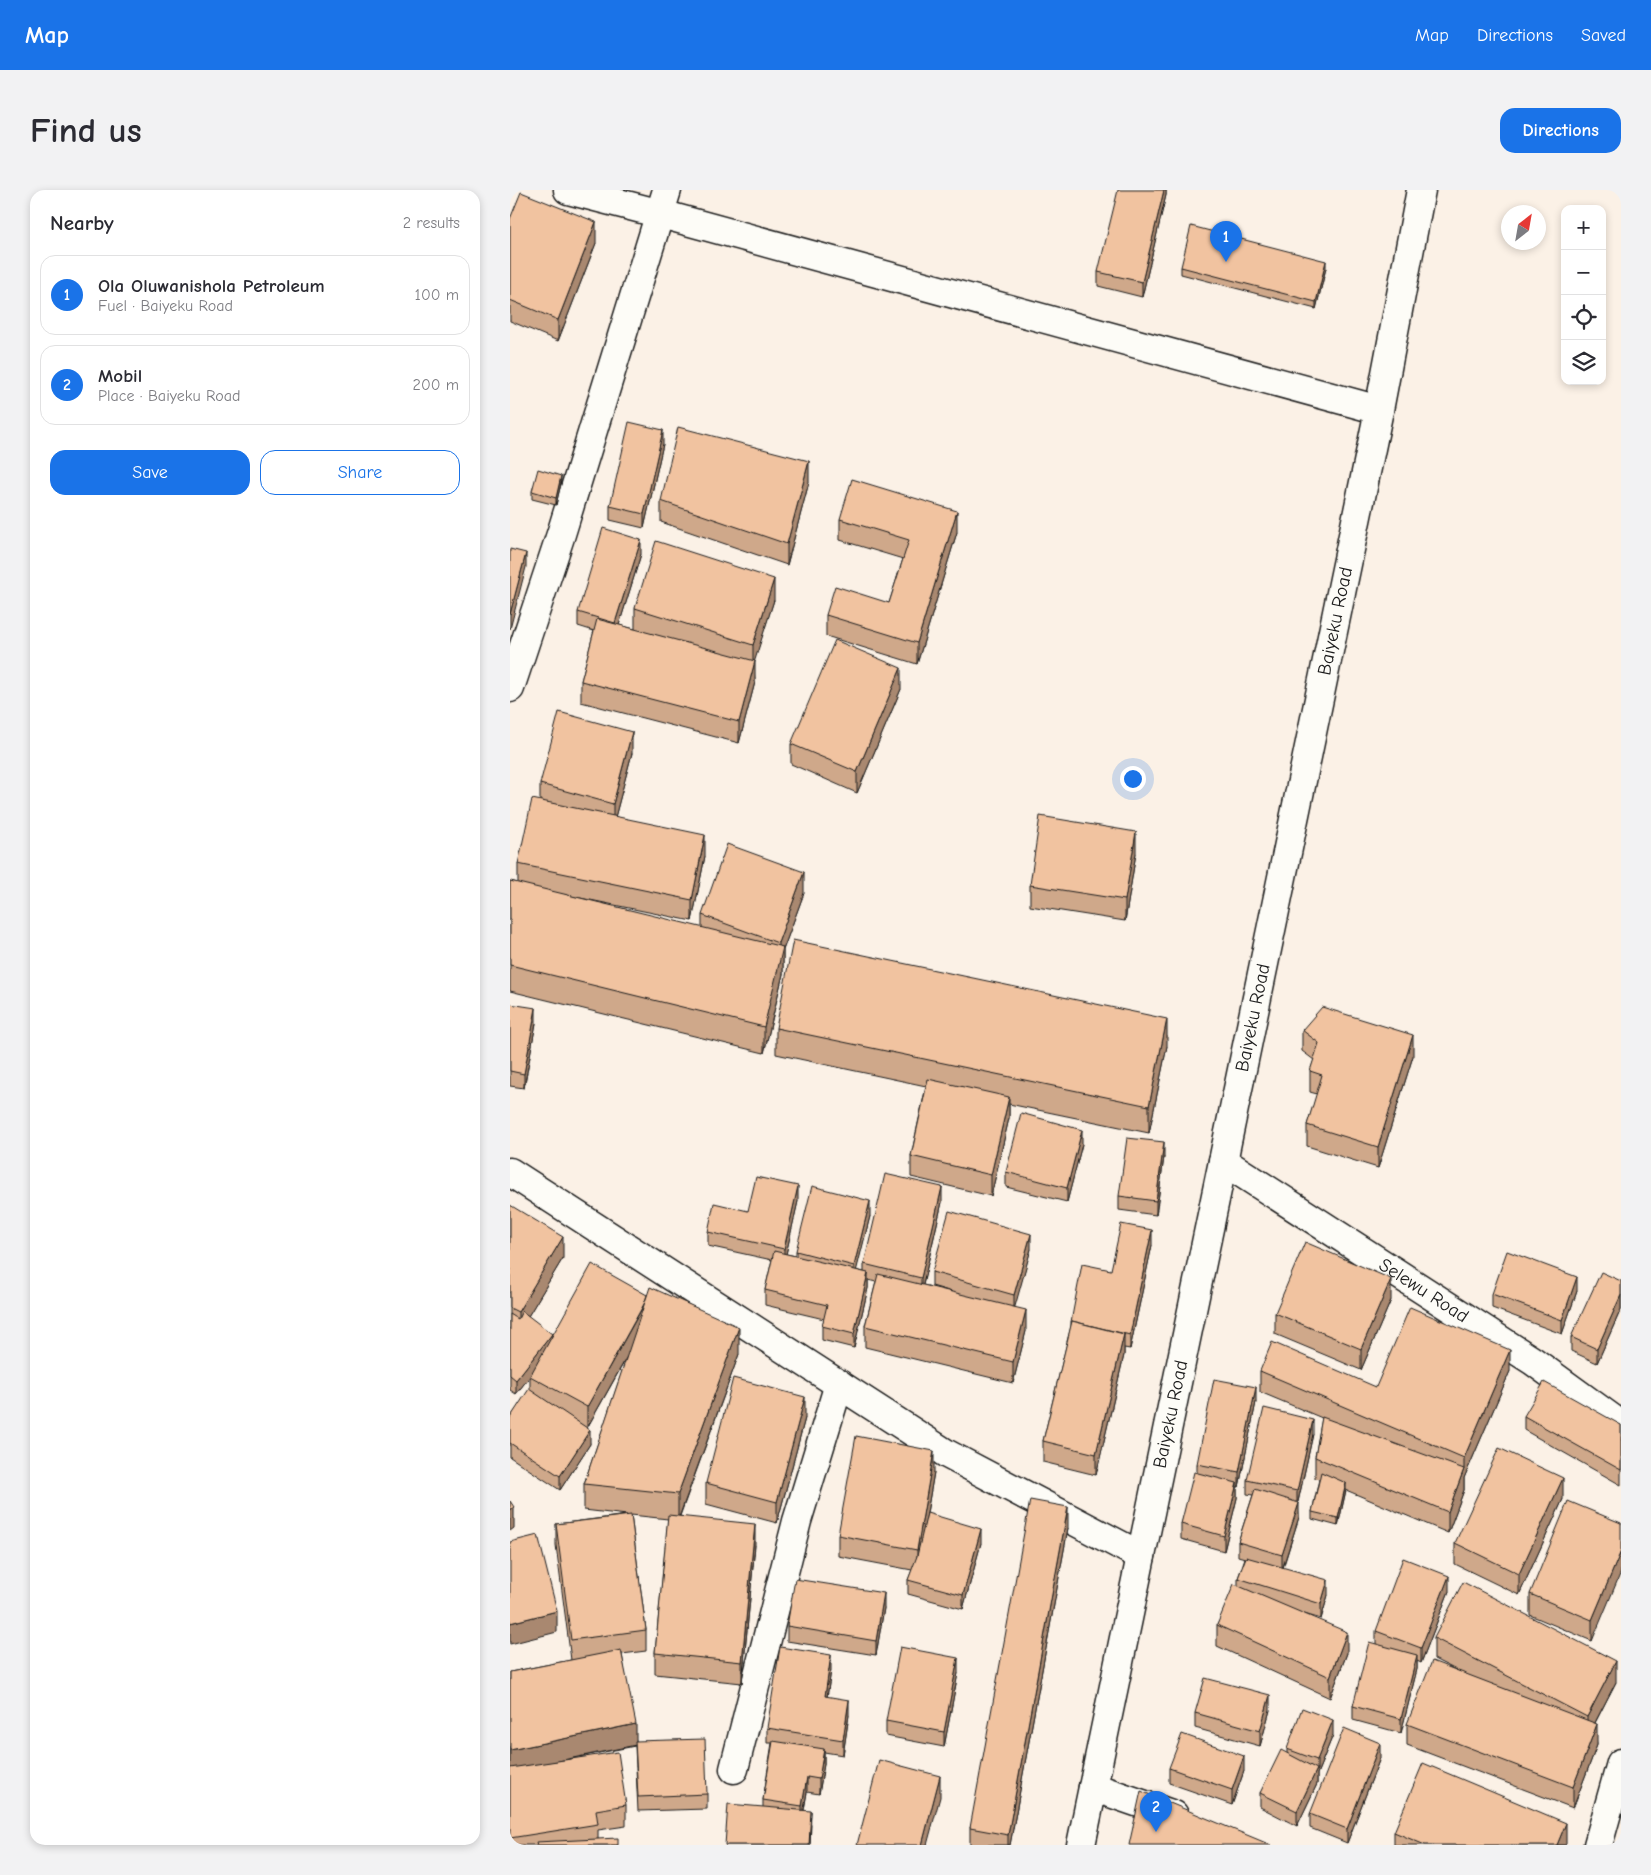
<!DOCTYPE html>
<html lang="en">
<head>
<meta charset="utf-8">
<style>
  body { margin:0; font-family:"Comic Neue",sans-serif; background:#f2f2f3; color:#2b2b33 }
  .controls { position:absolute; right:15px; top:15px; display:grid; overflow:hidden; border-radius:10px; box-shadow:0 2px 8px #0003 }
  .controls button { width:45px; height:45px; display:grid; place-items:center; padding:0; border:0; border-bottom:1px solid #e1e1e2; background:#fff; color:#2b2b33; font:25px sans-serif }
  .compass { position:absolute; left:991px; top:15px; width:45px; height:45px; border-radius:50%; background:#fff; box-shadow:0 2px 8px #0003; rotate:31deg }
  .you { position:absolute; left:622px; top:588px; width:18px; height:18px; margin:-12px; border:4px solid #fff; border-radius:50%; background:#1a73e8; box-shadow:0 0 0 8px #1a73e833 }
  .badge { display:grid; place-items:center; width:32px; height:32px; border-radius:50%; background:#1a73e8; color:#fff; font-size:16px; font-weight:700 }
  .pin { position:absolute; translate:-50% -41px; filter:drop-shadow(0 1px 2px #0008) }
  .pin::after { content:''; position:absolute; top:26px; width:18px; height:15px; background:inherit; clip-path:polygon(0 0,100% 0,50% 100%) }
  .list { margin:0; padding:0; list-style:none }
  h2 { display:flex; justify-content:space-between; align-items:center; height:65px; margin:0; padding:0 20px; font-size:21px }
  h2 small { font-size:16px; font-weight:400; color:#7c7c81 }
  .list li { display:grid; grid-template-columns:32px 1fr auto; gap:15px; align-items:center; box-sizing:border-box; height:80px; margin:0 10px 10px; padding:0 10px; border:1px solid #e1e1e2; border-radius:15px }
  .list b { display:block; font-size:19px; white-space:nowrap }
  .list p { margin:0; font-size:16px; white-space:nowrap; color:#7c7c81 }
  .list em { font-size:16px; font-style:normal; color:#7c7c81 }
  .actions { display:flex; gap:10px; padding:15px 20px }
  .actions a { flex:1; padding:11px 0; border:1px solid #1a73e8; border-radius:15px; text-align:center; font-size:18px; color:#1a73e8 }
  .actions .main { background:#1a73e8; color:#fff }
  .icon { flex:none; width:28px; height:28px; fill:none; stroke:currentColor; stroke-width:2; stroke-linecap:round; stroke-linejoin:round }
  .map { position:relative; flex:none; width:1111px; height:1655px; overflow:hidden; border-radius:15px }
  header { display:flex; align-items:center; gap:30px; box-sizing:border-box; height:70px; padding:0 25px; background:#1a73e8; color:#fff }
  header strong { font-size:24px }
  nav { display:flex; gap:28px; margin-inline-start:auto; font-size:18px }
  .intro { display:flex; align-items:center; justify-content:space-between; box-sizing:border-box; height:120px; padding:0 30px }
  h1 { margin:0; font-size:35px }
  .button { padding:12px 22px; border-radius:15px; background:#1a73e8; color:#fff; font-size:18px; font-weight:700 }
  main { display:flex; gap:30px; padding:0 30px }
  aside { flex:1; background:#fff; border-radius:15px; box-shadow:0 2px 8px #0003 }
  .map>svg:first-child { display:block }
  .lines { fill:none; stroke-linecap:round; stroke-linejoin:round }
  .minor-casing { stroke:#1c1c1c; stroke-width:31 }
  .secondary-casing { stroke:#1c1c1c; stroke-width:31 }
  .minor { stroke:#fdfcf7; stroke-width:28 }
  .secondary { stroke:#fdfcf7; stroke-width:28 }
  .wall { fill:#cfa88a; stroke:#1c1c1c }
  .shaded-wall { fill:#a98870; stroke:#1c1c1c }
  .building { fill:#f1c3a0; stroke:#1c1c1c }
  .labels { text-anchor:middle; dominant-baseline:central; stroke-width:5; stroke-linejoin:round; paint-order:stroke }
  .street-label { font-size:19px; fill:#1c1c1c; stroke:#fdfcf7 }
</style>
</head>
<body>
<header>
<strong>Map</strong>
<nav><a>Map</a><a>Directions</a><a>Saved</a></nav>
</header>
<div class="intro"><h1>Find us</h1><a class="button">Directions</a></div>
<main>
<aside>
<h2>Nearby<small>2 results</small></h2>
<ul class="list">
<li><span class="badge">1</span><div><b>Ola Oluwanishola Petroleum</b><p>Fuel · Baiyeku Road</p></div><em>100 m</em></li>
<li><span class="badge">2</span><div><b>Mobil</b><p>Place · Baiyeku Road</p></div><em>200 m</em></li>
</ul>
<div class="actions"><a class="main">Save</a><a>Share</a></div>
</aside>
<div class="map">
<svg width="1111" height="1655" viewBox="0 0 1111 1655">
  <rect width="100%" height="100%" fill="#fbf1e6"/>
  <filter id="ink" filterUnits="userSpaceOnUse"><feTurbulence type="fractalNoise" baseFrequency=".02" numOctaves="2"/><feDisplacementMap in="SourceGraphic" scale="10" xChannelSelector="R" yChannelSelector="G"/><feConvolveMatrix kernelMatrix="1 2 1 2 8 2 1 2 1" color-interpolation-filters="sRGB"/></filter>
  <g filter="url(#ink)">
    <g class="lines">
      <!-- minor casing -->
      <g class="minor-casing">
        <g id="minor">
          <path d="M58 0 151 24 869 220"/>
          <path d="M0 498 51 344 157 0"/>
          <path id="s1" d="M713 971 1023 1171 1111 1235"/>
          <path d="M0 982 437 1264 631 1366"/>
          <path d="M224 1579 287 1331 329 1194"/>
          <path d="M583 1597 664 1625"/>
          <path d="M1088 1655 1111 1573"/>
        </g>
      </g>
      <!-- secondary casing -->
      <g class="secondary-casing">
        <g id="secondary">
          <path id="s2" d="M571 1655 869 220 911 0"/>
        </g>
      </g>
      <!-- minor -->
      <use href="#minor" class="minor"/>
      <!-- secondary -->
      <use href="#secondary" class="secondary"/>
    </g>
    <!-- wall -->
    <g class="wall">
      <path d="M656 0V5L632 107 588 96V82Z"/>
      <path d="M0 29 86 53 48 151 0 131Z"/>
      <path d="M671 77 816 78 806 119 671 84Z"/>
      <path d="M153 254 134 338 100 330V316Z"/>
      <path d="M299 292 277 375 151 332V311Z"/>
      <path d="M51 293 46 315 22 309V301Z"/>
      <path d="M330 329 447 342 407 474 316 446V425L379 413 393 369 330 350Z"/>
      <path d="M131 364 109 435 125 439V418L264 410 244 471 245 492 229 553 71 512V491L84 441 68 436V422Z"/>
      <path d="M391 499 347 603 281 574V554Z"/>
      <path d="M122 563 105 627 195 666 182 731 51 704 192 738V725L294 703 273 760V784L254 863 0 801V691L8 693V674L30 611V594Z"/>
      <path d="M626 663 615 731 520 716V695Z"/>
      <path d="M0 814 26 833 14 898 0 896Z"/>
      <path d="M266 838 657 856 639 943 499 914V928L481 1006 401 987V966L416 896 266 864Z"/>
      <path d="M792 840 903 866 868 978 797 956V935L807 904 800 902V881L804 870 792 861Z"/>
      <path d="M572 954 557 1012 496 997V982Z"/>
      <path d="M654 967 646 1025 609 1020V1006Z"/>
      <path d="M288 1011 276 1064 286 1066V1061L360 1026 346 1080 354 1082V1074L432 1012 413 1095 442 1102 422 1096V1082L521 1059 504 1117 516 1141 503 1193 355 1157V1136L366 1092 358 1090V1098L344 1158 312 1150V1136L314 1129 255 1115V1100L262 1070 198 1056V1042L238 1021Z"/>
      <path d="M0 1015 53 1068 18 1126 42 1147 229 1164 170 1326 245 1355 232 1493 145 1484V1463L158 1329 121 1325 136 1440V1461L112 1464 126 1551 197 1604V1619L128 1621 125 1556 58 1569 116 1615V1636L88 1640V1649L108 1655H0V1482L61 1470 46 1355V1334L117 1325 74 1320V1294L117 1167 77 1238 80 1254 50 1300 0 1267V1228L20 1200V1186L6 1204 0 1200Z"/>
      <path d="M642 1055 620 1159 614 1158V1165L586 1285 533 1272V1251L561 1136V1132L601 1080Z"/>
      <path d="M1111 1091V1119L1087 1173 1061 1161V1147Z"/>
      <path d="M1067 1101 1052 1144 982 1118V1104Z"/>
      <path d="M881 1110 851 1180 765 1144V1123Z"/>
      <path d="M750 1181 866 1197 1000 1181 954 1288V1300L938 1343 836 1300 828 1336 802 1329V1322L809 1289 805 1288V1267L812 1228 750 1202Z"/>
      <path d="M746 1212 729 1297H727V1308L714 1361 671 1349V1334L687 1283V1274Z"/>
      <path d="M1014 1226 1111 1235V1295L1014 1240Z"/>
      <path d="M295 1228 267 1333 196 1314V1293Z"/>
      <path d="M803 1244 788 1312 789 1327 773 1378 818 1405 811 1429 791 1423 837 1463 820 1508 707 1456V1435L728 1396V1388L735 1368 728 1366V1352L743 1305 737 1304V1290Z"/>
      <path d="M424 1282 417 1323 471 1353 453 1419 398 1404V1390L402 1380 328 1366V1345Z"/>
      <path d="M1053 1309 1009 1405 945 1374V1353Z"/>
      <path d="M1111 1333 1082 1451 1020 1425V1404Z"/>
      <path d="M558 1338 500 1655H460V1638Z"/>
      <path d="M939 1401 911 1473 907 1471V1479L891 1543 843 1530V1516L866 1454V1441Z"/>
      <path d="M374 1418 366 1465 277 1451V1436Z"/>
      <path d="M924 1448 1106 1492 1085 1533 1087 1555 1063 1618 897 1555V1534L948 1481 924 1469Z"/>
      <path d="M321 1480 317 1507 339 1525 333 1565 314 1562V1574L309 1604 297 1602 294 1620 301 1635 300 1655H215L253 1617V1610L262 1553H257V1538Z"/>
      <path d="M448 1483 434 1557 376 1546V1531Z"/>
      <path d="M760 1520 750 1556 685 1538V1523Z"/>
      <path d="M823 1545 807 1584V1594L787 1636 750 1617V1603L777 1563V1559Z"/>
      <path d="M870 1568 837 1653 800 1638V1624Z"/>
      <path d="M659 1578 734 1581 722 1615 659 1593Z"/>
      <path d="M884 1642 1056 1654 1055 1655H884Z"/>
    </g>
    <!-- shaded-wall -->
    <g class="shaded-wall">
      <path d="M654 0H656V5L632 107V92Z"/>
      <path d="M86 32V53L48 151V130Z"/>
      <path d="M816 71V78L806 119V112Z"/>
      <path d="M153 240V254L134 338V324Z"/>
      <path d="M299 271V292L277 375V354Z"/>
      <path d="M51 286V293L46 315V308Z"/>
      <path d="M447 321V342L407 474V453Z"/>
      <path d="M131 350V364L105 448V433Z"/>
      <path d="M16 363V377L0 439V424Z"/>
      <path d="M264 389V410L243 476V455Z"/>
      <path d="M245 471V492L229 553V532Z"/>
      <path d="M391 478V499L347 603V582Z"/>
      <path d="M122 542V563L103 635V614Z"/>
      <path d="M626 642V663L615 731V710Z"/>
      <path d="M195 645V666L182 731V710Z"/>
      <path d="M294 682V703L273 760V784L254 863V837L268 774V753Z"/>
      <path d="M26 818V833L14 898V884Z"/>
      <path d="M657 829V856L639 943V916Z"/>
      <path d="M903 845V866L868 978V957Z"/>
      <path d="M499 907V928L481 1006V985Z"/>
      <path d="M572 940V954L557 1012V998Z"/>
      <path d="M654 952V967L646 1025V1011Z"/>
      <path d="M288 996V1011L274 1073V1059Z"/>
      <path d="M432 997V1012L411 1103V1088Z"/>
      <path d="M360 1011V1026L344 1090V1076Z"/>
      <path d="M642 1040V1055L620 1159V1145Z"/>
      <path d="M521 1044V1059L504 1120V1105Z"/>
      <path d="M53 1047V1068L8 1143V1122Z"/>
      <path d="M358 1083V1098L344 1158V1144Z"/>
      <path d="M1067 1087V1101L1052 1144V1130Z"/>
      <path d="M881 1089V1110L851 1180V1159Z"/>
      <path d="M1111 1105V1119L1087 1173V1159Z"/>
      <path d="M139 1106V1127L77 1238V1217Z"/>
      <path d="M516 1120V1141L503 1193V1172Z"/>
      <path d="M229 1137V1164L168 1330V1304Z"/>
      <path d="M42 1144V1159L6 1204V1190Z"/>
      <path d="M614 1144V1165L586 1285V1264Z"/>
      <path d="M1000 1160V1181L954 1288V1300L938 1343V1322L954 1279V1268Z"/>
      <path d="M746 1197V1212L729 1297V1282Z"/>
      <path d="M295 1207V1228L267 1333V1312Z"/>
      <path d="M803 1230V1244L787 1316V1301Z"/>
      <path d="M80 1240V1254L50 1300V1286Z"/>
      <path d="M424 1261V1282L407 1381V1360Z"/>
      <path d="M1053 1288V1309L1009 1405V1384Z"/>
      <path d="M727 1293V1308L714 1361V1346Z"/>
      <path d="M836 1293V1300L828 1336V1328Z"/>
      <path d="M789 1313V1327L772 1380V1365Z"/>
      <path d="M4 1317V1338L0 1341V1320Z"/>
      <path d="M558 1317V1338L500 1655H498V1645Z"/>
      <path d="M245 1334V1355L232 1493V1472Z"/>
      <path d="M471 1339V1353L453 1419V1405Z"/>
      <path d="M1111 1361V1382L1082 1451V1430Z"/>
      <path d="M939 1386V1401L911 1473V1458Z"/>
      <path d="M818 1390V1405L811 1429V1414Z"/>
      <path d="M374 1403V1418L366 1465V1451Z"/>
      <path d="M47 1421V1442L0 1454V1433Z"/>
      <path d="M837 1442V1463L820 1508V1487Z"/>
      <path d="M321 1465V1480L315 1521V1506Z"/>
      <path d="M907 1465V1479L891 1543V1529Z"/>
      <path d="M448 1468V1483L434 1557V1542Z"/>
      <path d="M1106 1471V1492L1077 1548V1527Z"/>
      <path d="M760 1505V1520L750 1556V1541Z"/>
      <path d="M339 1510V1525L333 1565V1550Z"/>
      <path d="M823 1530V1545L807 1584V1594L787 1636V1621L807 1579V1570Z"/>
      <path d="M126 1534V1555L0 1581V1560Z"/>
      <path d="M1087 1534V1555L1063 1618V1597Z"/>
      <path d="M870 1553V1568L837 1653V1639Z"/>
      <path d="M314 1559V1574L309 1604V1589Z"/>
      <path d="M734 1566V1581L722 1615V1600Z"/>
      <path d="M430 1586V1607L417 1655H412Z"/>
      <path d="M297 1587V1602L292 1630V1616Z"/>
      <path d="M301 1621 300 1655H299Z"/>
      <path d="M1056 1633V1654L1055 1655H1047Z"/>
    </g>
    <!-- building -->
    <g class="building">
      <path d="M608 0H654L632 92 588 82Z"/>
      <path d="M11 2 86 32 48 130 0 110V29Z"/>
      <path d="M681 36 816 71 806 112 671 77Z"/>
      <path d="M119 232 153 240 134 324 100 316Z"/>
      <path d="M168 237 299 271 277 354 151 311Z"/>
      <path d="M28 279 51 286 46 308 22 301Z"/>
      <path d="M342 289 447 321 407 453 316 425 325 396 379 413 399 350 330 329Z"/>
      <path d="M93 338 131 350 105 433 68 422Z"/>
      <path d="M146 351 264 389 243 455 125 418Z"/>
      <path d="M0 359 16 363 0 424Z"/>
      <path d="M87 429 245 471 229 532 71 491Z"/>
      <path d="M325 450 391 478 347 582 281 554Z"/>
      <path d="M49 522 122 542 103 614 30 594Z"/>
      <path d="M22 609 195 645 182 710 8 674Z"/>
      <path d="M530 626 626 642 615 710 520 695Z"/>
      <path d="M217 654 294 682 268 753 192 725Z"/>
      <path d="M0 691 273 757 254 837 0 775Z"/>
      <path d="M283 750 657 829 639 916 266 838Z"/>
      <path d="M0 814 26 818 14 884 0 881Z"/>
      <path d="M812 817 903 845 868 957 797 935 812 885 800 881 809 853 792 840Z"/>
      <path d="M418 889 499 907 481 985 401 966Z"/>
      <path d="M511 923 572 940 557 998 496 982Z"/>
      <path d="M617 948 654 952 646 1011 609 1006Z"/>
      <path d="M375 984 432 997 411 1088 354 1074Z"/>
      <path d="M246 987 288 996 274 1059 198 1042 204 1013 238 1021Z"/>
      <path d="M302 996 360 1011 344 1076 286 1061Z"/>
      <path d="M0 1015 53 1047 8 1122 0 1118Z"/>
      <path d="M439 1021 521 1044 504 1105 422 1082Z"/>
      <path d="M611 1034 642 1040 620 1145 562 1131 561 1132 572 1074 601 1080Z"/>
      <path d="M795 1052 881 1089 851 1159 765 1123Z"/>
      <path d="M264 1061 358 1083 344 1144 312 1136 317 1115 255 1100Z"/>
      <path d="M997 1061 1067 1087 1052 1130 982 1104Z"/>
      <path d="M82 1074 137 1105 134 1114 77 1217 20 1186Z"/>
      <path d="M1091 1082 1111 1091V1105L1087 1159 1061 1147Z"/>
      <path d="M368 1084 516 1120 503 1172 355 1136Z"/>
      <path d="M140 1097 229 1137 168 1304 74 1294Z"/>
      <path d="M900 1117 1000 1160 954 1268 750 1181 762 1152 866 1197Z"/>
      <path d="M12 1121 42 1144 6 1190 0 1185V1124L8 1129Z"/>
      <path d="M562 1131 614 1144 586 1264 533 1251Z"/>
      <path d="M223 1188 295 1207 267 1312 196 1293Z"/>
      <path d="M704 1189 746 1197 729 1282 687 1274Z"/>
      <path d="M1034 1192 1111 1235V1280L1014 1226Z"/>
      <path d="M19 1199 80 1240 50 1286 0 1253V1228Z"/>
      <path d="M754 1218 803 1230 787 1301 737 1290Z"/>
      <path d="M812 1227 954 1279 938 1322 805 1267Z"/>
      <path d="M346 1246 424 1261 407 1360 328 1345Z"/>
      <path d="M989 1258 1053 1288 1009 1384 945 1353Z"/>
      <path d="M684 1282 727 1293 714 1346 671 1334Z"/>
      <path d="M811 1282 836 1293 828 1328 802 1322Z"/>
      <path d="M745 1299 789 1313 772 1365 728 1352Z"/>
      <path d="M520 1310 558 1317 498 1645 460 1638Z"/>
      <path d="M0 1311 4 1317 0 1320Z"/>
      <path d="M1058 1311 1111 1333V1361L1082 1430 1020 1404Z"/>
      <path d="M417 1323 471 1339 453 1405 398 1390 407 1366Z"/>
      <path d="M121 1325 136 1440 61 1450 46 1334Z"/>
      <path d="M158 1325 245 1334 232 1472 145 1463Z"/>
      <path d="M28 1345 47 1421 0 1433V1352Z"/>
      <path d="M736 1367 818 1390 811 1414 728 1388Z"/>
      <path d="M893 1368 939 1386 911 1458 866 1441Z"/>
      <path d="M285 1389 374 1403 366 1451 277 1436Z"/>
      <path d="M953 1392 1106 1471 1077 1527 924 1448Z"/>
      <path d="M724 1394 837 1442 820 1487 707 1435Z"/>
      <path d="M859 1452 907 1465 891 1529 843 1516Z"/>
      <path d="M270 1457 321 1465 315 1506 339 1510 333 1550 257 1538Z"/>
      <path d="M390 1457 448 1468 434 1542 376 1531Z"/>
      <path d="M111 1460 126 1534 0 1560V1482Z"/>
      <path d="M922 1471 1087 1534 1063 1597 897 1534Z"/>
      <path d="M695 1488 760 1505 750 1541 685 1523Z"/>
      <path d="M792 1518 823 1530 807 1570 777 1559Z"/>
      <path d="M834 1538 870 1553 837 1639 800 1624Z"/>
      <path d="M672 1544 734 1566 722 1600 659 1578Z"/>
      <path d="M195 1549 197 1604 128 1607 125 1551Z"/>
      <path d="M263 1551 314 1559 309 1589 297 1587 292 1616 253 1610Z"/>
      <path d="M771 1560 807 1579 787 1621 750 1603Z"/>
      <path d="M108 1562 116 1615 86 1620 88 1634 0 1648V1578Z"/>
      <path d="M369 1570 430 1586 412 1655H347Z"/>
      <path d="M913 1573 1056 1633 1047 1655H915L884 1642Z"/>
      <path d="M631 1601 761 1655H619Z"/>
      <path d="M218 1614 301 1621 299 1655H215Z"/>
      <path d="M108 1648V1655H27L26 1652Z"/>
    </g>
  </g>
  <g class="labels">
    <!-- street labels -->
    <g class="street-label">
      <text stroke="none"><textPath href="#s2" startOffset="1250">Baiyeku Road</textPath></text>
      <text stroke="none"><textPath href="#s2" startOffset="845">Baiyeku Road</textPath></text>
      <text stroke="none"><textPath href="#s1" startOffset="239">Selewu Road</textPath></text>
      <text stroke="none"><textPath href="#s2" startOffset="440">Baiyeku Road</textPath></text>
    </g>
  </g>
</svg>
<div class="controls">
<button>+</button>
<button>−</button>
<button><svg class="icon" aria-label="locate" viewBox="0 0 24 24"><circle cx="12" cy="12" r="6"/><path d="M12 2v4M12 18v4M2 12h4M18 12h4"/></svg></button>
<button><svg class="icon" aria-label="layers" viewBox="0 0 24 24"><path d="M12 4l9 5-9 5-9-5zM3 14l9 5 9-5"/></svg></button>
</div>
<svg class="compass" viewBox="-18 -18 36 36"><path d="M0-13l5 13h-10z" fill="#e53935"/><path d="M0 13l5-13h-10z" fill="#7c7c81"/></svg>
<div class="you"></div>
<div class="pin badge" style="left:716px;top:72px">1</div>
<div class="pin badge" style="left:646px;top:1642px">2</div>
</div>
</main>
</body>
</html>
